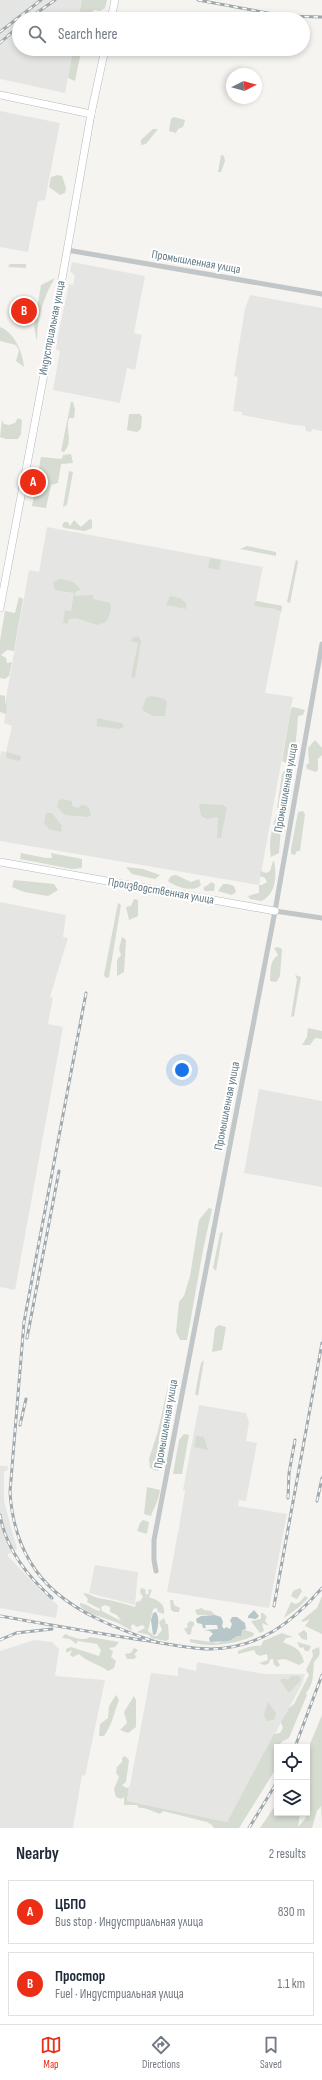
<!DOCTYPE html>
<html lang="en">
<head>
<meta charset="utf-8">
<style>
  body { margin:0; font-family:"Sofia Sans Condensed",sans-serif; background:#f6f6f7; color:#1f2937 }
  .controls { position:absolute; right:12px; bottom:12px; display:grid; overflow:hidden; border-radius:0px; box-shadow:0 2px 6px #0003 }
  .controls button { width:36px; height:36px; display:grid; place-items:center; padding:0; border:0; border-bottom:1px solid #e0e1e3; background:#fff; color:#1f2937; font:20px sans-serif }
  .compass { position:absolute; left:226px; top:68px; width:36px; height:36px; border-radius:50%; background:#fff; box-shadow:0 2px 6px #0003; rotate:84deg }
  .you { position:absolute; left:182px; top:1070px; width:14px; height:14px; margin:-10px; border:3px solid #fff; border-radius:50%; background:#1a73e8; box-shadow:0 0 0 6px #1a73e833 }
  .badge { display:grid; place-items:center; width:26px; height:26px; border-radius:50%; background:#ed2e17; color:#fff; font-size:13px; font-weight:700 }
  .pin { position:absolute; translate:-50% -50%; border:2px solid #fff; box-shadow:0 1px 4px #0006 }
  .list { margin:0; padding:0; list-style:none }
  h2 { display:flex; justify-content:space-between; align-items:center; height:52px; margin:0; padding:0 16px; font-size:17px }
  h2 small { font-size:13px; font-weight:400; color:#747a83 }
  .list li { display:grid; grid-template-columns:26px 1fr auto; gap:12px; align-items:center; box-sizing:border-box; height:64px; margin:0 8px 8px; padding:0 8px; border:1px solid #e0e1e3; border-radius:0px }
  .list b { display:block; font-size:15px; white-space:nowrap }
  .list p { margin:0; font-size:13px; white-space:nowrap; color:#747a83 }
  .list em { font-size:13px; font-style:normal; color:#747a83 }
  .icon { flex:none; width:22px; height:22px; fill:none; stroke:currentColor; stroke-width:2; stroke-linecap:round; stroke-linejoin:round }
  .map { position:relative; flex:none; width:322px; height:1828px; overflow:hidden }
  .search { position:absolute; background:#fff; box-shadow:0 2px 6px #0003; left:12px; right:12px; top:12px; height:44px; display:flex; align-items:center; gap:10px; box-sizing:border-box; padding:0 14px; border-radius:22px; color:#747a83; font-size:15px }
  .sheet { height:196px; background:#fff }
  nav { display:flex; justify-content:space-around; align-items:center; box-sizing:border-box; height:56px; border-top:1px solid #e0e1e3; background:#fff; font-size:11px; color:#747a83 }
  nav a { display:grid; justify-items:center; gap:2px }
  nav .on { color:#ed2e17 }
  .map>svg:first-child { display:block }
  .built { fill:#e5e6e4 }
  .green { fill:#d6dcd1; fill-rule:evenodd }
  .water { fill:#b7c6c9 }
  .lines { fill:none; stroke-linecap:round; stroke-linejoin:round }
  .secondary-casing { stroke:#b3babd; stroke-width:8 }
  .street { stroke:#c1c6c8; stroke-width:5 }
  .secondary { stroke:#fff; stroke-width:7 }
  .rail-casing { stroke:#9fa8ac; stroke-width:3 }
  .rail { stroke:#fff; stroke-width:1.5; stroke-dasharray:4.5; stroke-linecap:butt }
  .labels { text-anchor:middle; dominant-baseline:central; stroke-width:4; stroke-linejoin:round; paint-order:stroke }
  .street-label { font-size:12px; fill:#617883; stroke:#fff }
</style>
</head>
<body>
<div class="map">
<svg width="322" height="1828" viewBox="0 0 322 1828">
  <rect width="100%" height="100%" fill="#f5f4f0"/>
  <!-- built -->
  <g class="built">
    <path d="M0 0H82L78 19H19V49H73L65 93 0 79Z"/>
    <path d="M0 111 60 123 45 200 38 201 28 252 0 247Z"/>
    <path d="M72 262 145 276 134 333 142 335 135 370 127 368 120 403 53 390 60 351 56 349 58 335 69 284 73 285 75 276 70 271Z"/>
    <path d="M250 295 322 308V431L312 429 311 432 306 431 305 426 294 425 242 415V412L233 411 238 377 234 376 245 309Z"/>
    <path d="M47 527 263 567 256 601 282 606 265 693 293 697 259 885 0 841V757L1 751 6 752 12 726 4 723 7 705 5 703 29 570 39 572Z"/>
    <path d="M0 902 66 915 63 937 68 938 50 997 53 998 48 1024 63 1027 15 1290 0 1287Z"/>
    <path d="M259 1089 322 1101V1187L244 1173Z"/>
    <path d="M199 1405 246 1413 249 1422 246 1441 257 1443 246 1501 239 1500 238 1506 287 1514 269 1608 167 1592 178 1532 180 1527H179L185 1491 183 1490Z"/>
    <path d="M0 1466H8L7 1471H4V1501L17 1549 7 1555 42 1592 58 1605 56 1618 0 1608Z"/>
    <path d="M95 1565 138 1572 135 1605 89 1593Z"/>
    <path d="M34 1640 52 1642 59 1649 55 1676 105 1680 85 1776 82 1775 73 1828H0V1651Z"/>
    <path d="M197 1662 264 1674H305L302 1684 227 1822 127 1801 151 1673 178 1676V1667L196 1671Z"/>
  </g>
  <!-- green -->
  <g class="green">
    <path d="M82 0H107L105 8 100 11 94 10 90 14V19H78Z"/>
    <path d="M73 49H79L81 52 75 81 68 78Z"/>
    <path d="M174 117 185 120 183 127 178 129 176 133 169 131 171 119Z"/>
    <path d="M153 129H158L146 144 141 145V140Z"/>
    <path d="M221 155 224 156 225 161 221 172H218Z"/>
    <path d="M58 175 62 176 66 188 65 193 60 195 49 187 51 177Z"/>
    <path d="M10 264H26V268L8 267Z"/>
    <path d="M55 278C43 297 37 319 37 341L34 327 41 285Z"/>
    <path d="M0 327C15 333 23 353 24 367L16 361 19 350 16 345 0 341Z"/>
    <path d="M71 402H73L75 410 74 418H69C65 430 74 442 64 452L61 451Z"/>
    <path d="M129 414H140L142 417 141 429 137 432 127 430Z"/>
    <path d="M18 418 22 420 21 434 18 439H6L0 437 2 420 4 424 9 425 15 423Z"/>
    <path d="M71 454 73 463 61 464 58 483 51 485 46 508 32 506 41 457 62 459 63 455Z"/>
    <path d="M69 471 73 472 67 505 63 507Z"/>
    <path d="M90 519 92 520V528L85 531 64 528 62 526 64 522H68L70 526 74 520 81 527Z"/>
    <path d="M247 546 276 552V556L240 549Z"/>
    <path d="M210 558 221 560 219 570 208 568Z"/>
    <path d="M296 559 298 562 290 603 287 602Z"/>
    <path d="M60 579C70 580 74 581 81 590L75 592V596L93 595 94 599 110 603 111 611 106 622 97 625 76 618 69 619 68 624 63 623 65 610 71 611 74 593 55 590 53 582Z"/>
    <path d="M170 596 180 598 186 603V609L166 605Z"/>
    <path d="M19 597 23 599 14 651 7 650 1 655 6 658 7 663 12 662 9 676 5 679 0 678V641L5 611 15 613Z"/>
    <path d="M256 601 282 606 281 612C274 606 262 609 254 605Z"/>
    <path d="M138 636 141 641 135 678 131 677 138 643 130 641 133 638Z"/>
    <path d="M0 695 5 696V703L7 704 6 714 0 712Z"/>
    <path d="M151 696 162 698 167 701 165 716H153L142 710 146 698Z"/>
    <path d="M293 707 305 710 303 715 298 716C297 734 295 750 292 766L282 761 291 709Z"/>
    <path d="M97 718 122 723 124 727 118 729 97 726Z"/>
    <path d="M315 740 322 748V755L318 759V770L316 772 307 769 306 765 309 763 308 748Z"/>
    <path d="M7 752 21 756 20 761 6 758Z"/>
    <path d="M286 769 290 771 289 795 283 806 277 808 282 774Z"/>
    <path d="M62 799 72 801V806L78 808 82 805C89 805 89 809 91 815L88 817 65 815 57 807 58 801Z"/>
    <path d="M203 804 223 805 227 808 221 838H217L218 817 207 819 201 816 199 805Z"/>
    <path d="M303 811 305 814 300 851H297L295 855 291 854V849L298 812Z"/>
    <path d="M46 813H52L62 826 61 832 49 829 44 823Z"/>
    <path d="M277 814H282L279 853 271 857C268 842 272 827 277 814Z"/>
    <path d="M21 853 46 858H52L51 853 82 859V868L72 869 20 859Z"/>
    <path d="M273 861H274C277 875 276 895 261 901L250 899 248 896 259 893V885H262L267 882 265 878 260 876 261 871 266 873 270 871Z"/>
    <path d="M126 867 143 869 160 875 155 879 132 874Z"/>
    <path d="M176 875 191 882 199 879 201 885C194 893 176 887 168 881L171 876Z"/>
    <path d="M14 880 54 884 58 890 48 896 24 892 12 887Z"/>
    <path d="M212 882 215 885 214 891H205L203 888Z"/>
    <path d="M223 884H228L234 886 236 892 232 895 218 891Z"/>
    <path d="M134 899 138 900V916L129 920 126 907 131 906Z"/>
    <path d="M118 903 121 905 109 977 106 978 104 975Z"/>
    <path d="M122 937 126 940 124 972 117 976V960L121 955 119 949Z"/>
    <path d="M278 947 282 949 280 976 276 982 270 981C271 971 269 961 278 955L274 948Z"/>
    <path d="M295 975 301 977 294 1016 291 1017 297 979Z"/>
    <path d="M308 1028 322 1031V1039L315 1038 310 1045H302L307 1037Z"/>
    <path d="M209 1208 212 1209 203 1250 187 1340H180L176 1332 179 1302 184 1296 190 1276 199 1220Z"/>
    <path d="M223 1232 216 1271 213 1268 220 1233Z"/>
    <path d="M219 1325 226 1327 222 1350 212 1352 215 1328Z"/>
    <path d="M204 1360 198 1396 195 1394 201 1363Z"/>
    <path d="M174 1385C175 1399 165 1460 158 1471L150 1468 149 1459 158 1431 168 1386Z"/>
    <path d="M184 1434 189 1435 182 1474H173L179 1440Z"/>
    <path d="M196 1436 204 1437 208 1450 194 1447Z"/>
    <path d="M147 1487 160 1490C159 1500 154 1507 151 1516L144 1514Z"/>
    <path d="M143 1520 149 1522 147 1534 137 1531 140 1523Z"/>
    <path d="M141 1588 145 1589 146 1595 149 1593 148 1589 152 1590 149 1597C159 1601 165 1603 164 1614L158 1612 157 1608 153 1609 148 1631 154 1636H157L162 1630 159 1622 164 1618 166 1624H168L169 1639 166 1641 151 1638 149 1635 137 1632 145 1628 143 1625 137 1627 133 1624 131 1626 132 1631 118 1623 89 1613 80 1606V1603C88 1604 93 1610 100 1611V1609L87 1602 88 1599 83 1593C89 1593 93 1597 98 1598 110 1600 123 1603 135 1607L136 1602 140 1601 143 1597 140 1592ZM105 1605 110 1607V1612L117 1615 121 1621 102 1611 101 1607Z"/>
    <path d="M300 1588 302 1591 297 1599 291 1596 293 1591Z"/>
    <path d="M305 1596 308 1598 299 1607 284 1618 291 1602 296 1604 300 1602Z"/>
    <path d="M322 1596V1634L305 1626 310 1619 303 1622 301 1621 317 1608Z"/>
    <path d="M170 1600H173L174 1605 180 1608 179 1612H174L171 1610Z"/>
    <path d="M202 1608 204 1610 211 1611 215 1615H197L195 1610Z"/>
    <path d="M261 1613H263L267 1617 265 1621 269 1626 262 1623 264 1631 260 1633 251 1621 261 1619Z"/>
    <path d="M190 1621 194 1622V1626L192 1627 191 1634 188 1635 184 1629 188 1627 187 1624Z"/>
    <path d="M242 1629 254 1633 253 1636C235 1644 210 1648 190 1642V1639L218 1643 224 1640 229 1641Z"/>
    <path d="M304 1630 307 1633V1640L302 1639 298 1634Z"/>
    <path d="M282 1633 293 1637 286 1638 283 1642C295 1648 300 1647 304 1662L299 1665 285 1659 277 1660 280 1665 278 1667 274 1665 273 1659H271L268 1664 264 1665 259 1663 268 1660 267 1654 260 1656 256 1654 254 1650 238 1654V1651C246 1648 253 1645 261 1646L263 1641Z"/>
    <path d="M65 1634C72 1637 83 1642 90 1637L119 1642 115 1647 109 1648 113 1652 111 1657 116 1661 114 1668 108 1671C99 1664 87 1662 79 1654L73 1657 70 1655 72 1650 66 1653V1649L71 1647 99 1656 101 1650 97 1644 78 1641 76 1644 70 1639 62 1638Z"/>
    <path d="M297 1642 311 1646 309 1651H305L303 1647 300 1648Z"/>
    <path d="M319 1647C321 1654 319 1657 314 1662 313 1673 314 1684 306 1693L307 1695 289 1738 283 1741 277 1747V1767L239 1828H214L212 1825 207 1822 163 1811 160 1814C153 1812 146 1807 139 1808L137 1805H124V1797L121 1799 116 1797 114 1789 119 1777 116 1773 117 1767 122 1762V1758L125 1756 129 1760 126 1782 122 1785 126 1788 129 1787 127 1801 227 1822 274 1734 280 1733 283 1728 281 1722 289 1708 294 1704 309 1675 306 1670 313 1656 312 1650Z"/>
    <path d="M134 1648 138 1650 134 1655 137 1656 134 1659H127L125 1654 131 1653Z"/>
    <path d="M291 1676H300L301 1680 289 1693 280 1680 283 1678 288 1680Z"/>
    <path d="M116 1695 119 1700C114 1713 112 1725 104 1736H99L100 1724 108 1718 109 1706Z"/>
    <path d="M134 1696 136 1700V1727L128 1733 120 1730 127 1723 124 1712Z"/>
    <path d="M268 1702 276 1713 274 1720 267 1721 264 1715Z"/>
    <path d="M322 1715V1823L321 1806 317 1811 312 1828H260L277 1803V1813H300L298 1827 306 1818 305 1813H307V1751Z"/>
  </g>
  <!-- water -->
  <g class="water">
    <path d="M254 1610 259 1616 256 1619 248 1618V1616Z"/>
    <path d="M156 1612C160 1618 158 1627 156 1634L153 1635 151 1620 153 1613Z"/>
    <path d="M215 1615 221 1617 223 1622 222 1626 224 1629 226 1627 230 1629 232 1624 230 1621 232 1617H237L245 1623 246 1629 242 1630 241 1636H237L229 1641 210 1642 209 1638 213 1634 210 1631 204 1630 218 1629 217 1625H205L206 1628H203L202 1624 197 1623 196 1619 201 1616Z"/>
  </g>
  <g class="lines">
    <!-- secondary casing -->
    <g class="secondary-casing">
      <g id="secondary">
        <path d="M111 19 115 0"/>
        <path d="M0 95 91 114"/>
        <path d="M0 608 64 268 91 114 105 49"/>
        <path d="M0 862 275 911"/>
      </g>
    </g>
    <!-- street -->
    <g class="street">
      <path d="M67 250 322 294"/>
      <path d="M275 911 322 918"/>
      <path d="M156 1571 154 1560V1540L275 911 322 644"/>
    </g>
    <!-- secondary -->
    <use href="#secondary" class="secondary"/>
    <!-- rail casing -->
    <g class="rail-casing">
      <g id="rail">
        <path d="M198 0 284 16 322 17"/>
        <path d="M28 19 55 0"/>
        <path d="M0 32 41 0"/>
        <path d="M0 43 19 26"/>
        <path d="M86 993 24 1322 10 1492C16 1585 76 1615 156 1642"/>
        <path d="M27 1338 59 1171"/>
        <path d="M20 1425 26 1399"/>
        <path d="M288 1498 289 1473 295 1440"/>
        <path d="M317 1501 322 1478"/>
        <path d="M0 1515C6 1549 27 1576 52 1598"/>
        <path d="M274 1606 322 1343"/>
        <path d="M0 1616C45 1624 90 1632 135 1639 160 1642 186 1649 211 1649 259 1648 292 1623 322 1588"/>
        <path d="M0 1640 16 1633 52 1629"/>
        <path d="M295 1747 322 1675"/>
        <path d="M249 1828 277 1782"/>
      </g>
    </g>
    <!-- rail -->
    <use href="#rail" class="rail"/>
  </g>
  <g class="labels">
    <!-- street labels -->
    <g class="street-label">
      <text transform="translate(196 262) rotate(10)">Промышленная улица</text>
      <text transform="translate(52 328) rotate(-79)">Индустриальная улица</text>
      <text transform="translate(286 788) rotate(-80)">Промышленная улица</text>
      <text transform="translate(161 891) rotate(10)">Производственная улица</text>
      <text transform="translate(227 1106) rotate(-79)">Промышленная улица</text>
      <text transform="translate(166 1424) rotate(-80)">Промышленная улица</text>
    </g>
  </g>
</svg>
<div class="controls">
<button><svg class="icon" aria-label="locate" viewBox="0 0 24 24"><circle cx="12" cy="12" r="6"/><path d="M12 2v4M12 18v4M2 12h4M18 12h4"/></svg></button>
<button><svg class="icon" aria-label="layers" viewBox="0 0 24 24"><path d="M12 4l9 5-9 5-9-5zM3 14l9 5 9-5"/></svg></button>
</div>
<svg class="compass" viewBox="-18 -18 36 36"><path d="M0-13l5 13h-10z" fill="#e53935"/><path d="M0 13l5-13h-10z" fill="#747a83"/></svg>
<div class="you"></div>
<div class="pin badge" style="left:33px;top:482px">A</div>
<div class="pin badge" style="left:24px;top:311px">B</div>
<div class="search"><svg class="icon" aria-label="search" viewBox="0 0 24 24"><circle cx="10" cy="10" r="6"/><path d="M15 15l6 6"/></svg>Search here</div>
</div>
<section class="sheet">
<h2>Nearby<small>2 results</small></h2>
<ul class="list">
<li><span class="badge">A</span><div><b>ЦБПО</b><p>Bus stop · Индустриальная улица</p></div><em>830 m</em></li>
<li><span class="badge">B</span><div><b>Простор</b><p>Fuel · Индустриальная улица</p></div><em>1.1 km</em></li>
</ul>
</section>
<nav>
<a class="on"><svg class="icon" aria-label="map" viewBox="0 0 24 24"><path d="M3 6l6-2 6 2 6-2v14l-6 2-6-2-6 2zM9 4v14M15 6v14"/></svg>Map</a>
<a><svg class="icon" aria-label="directions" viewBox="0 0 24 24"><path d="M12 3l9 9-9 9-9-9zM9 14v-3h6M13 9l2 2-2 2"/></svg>Directions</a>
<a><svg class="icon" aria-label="saved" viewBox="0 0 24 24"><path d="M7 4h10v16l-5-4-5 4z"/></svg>Saved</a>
</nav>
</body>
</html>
